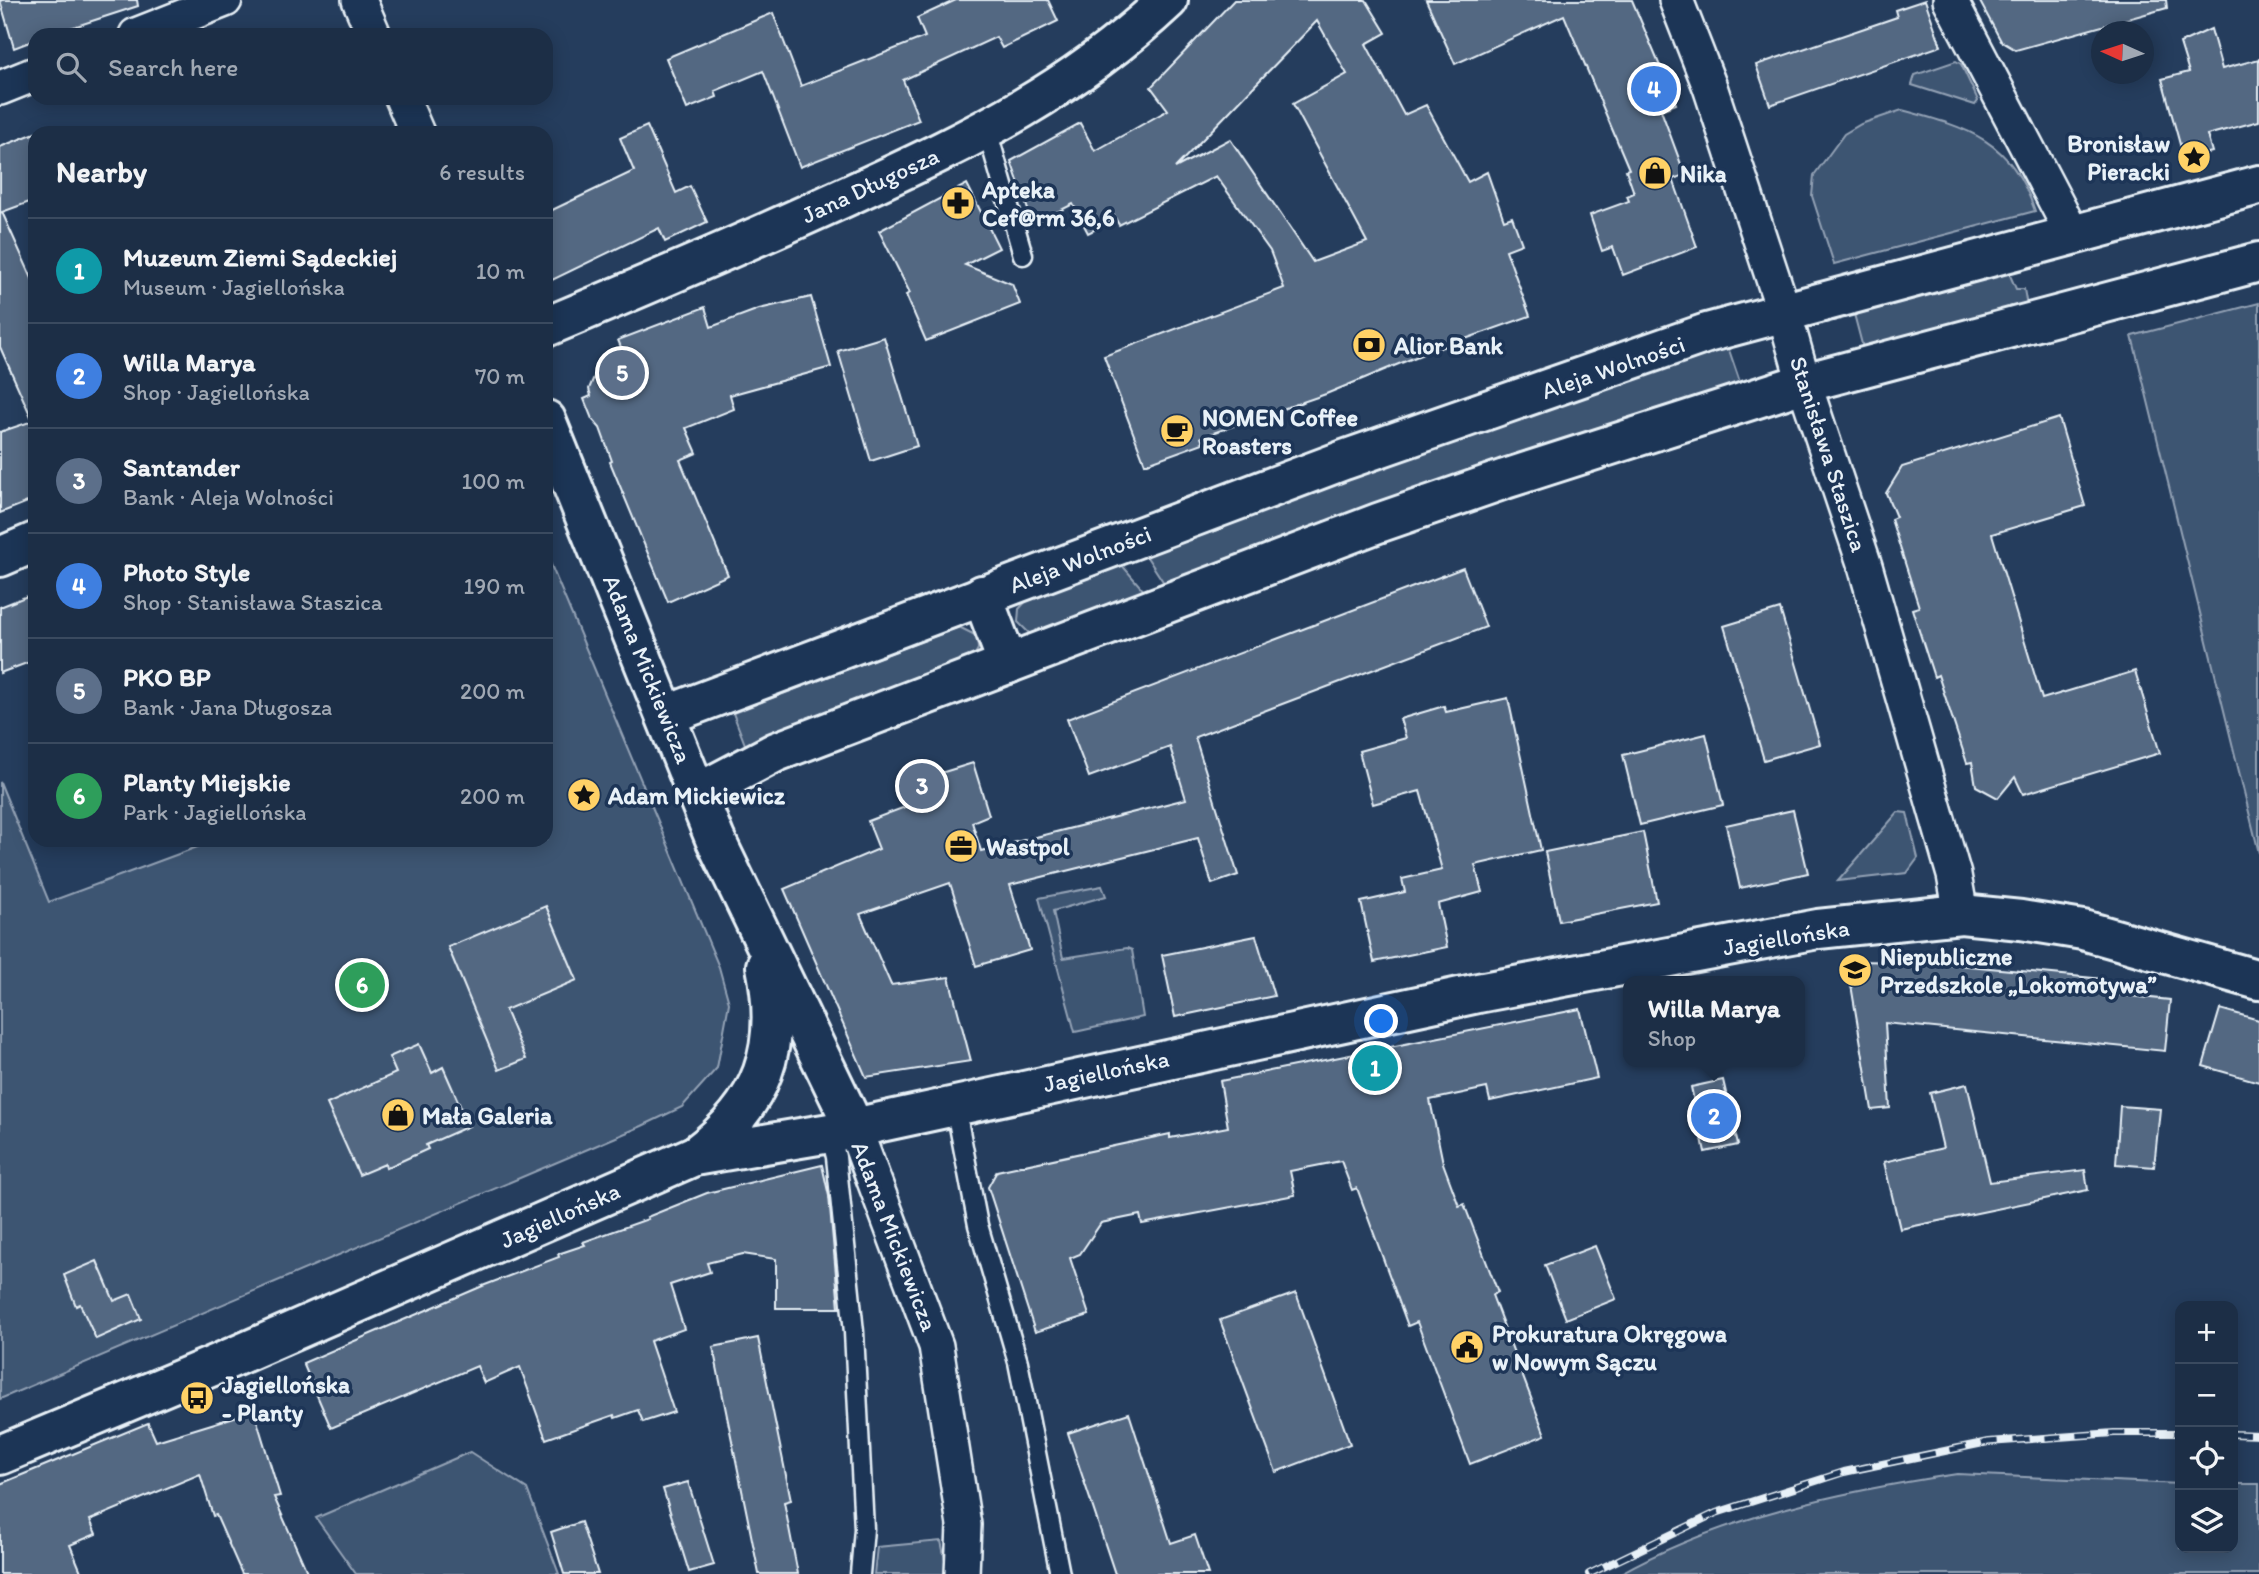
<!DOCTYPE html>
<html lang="en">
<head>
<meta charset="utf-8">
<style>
  body { margin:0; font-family:Itim,sans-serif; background:#293a51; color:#f1f3f6 }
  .controls { position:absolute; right:21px; bottom:21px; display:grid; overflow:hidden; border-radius:14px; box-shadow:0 4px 18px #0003 }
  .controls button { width:63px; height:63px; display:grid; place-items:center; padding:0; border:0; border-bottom:2px solid #3a4a5f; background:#1c2e46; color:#f1f3f6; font:35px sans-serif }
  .compass { position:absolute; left:2091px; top:21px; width:63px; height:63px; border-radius:50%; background:#1c2e46; box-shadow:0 4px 18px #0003; rotate:273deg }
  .you { position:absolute; left:1382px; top:1022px; width:24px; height:24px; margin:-18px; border:5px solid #fff; border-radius:50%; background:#1a73e8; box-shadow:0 0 0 10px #1a73e833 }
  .badge { display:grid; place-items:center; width:46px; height:46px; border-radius:50%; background:#ffd166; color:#fff; font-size:23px; font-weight:700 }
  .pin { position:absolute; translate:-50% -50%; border:4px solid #fff; box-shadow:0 2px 7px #0006 }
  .popup { position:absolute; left:1623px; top:976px; width:182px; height:91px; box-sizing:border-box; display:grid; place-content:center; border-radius:14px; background:#1c2e46; filter:drop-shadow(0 2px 5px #0005); font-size:23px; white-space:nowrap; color:#a0a8b3 }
  .popup b { font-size:26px; color:#f1f3f6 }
  .popup::after { content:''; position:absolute; left:50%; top:100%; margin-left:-14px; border:14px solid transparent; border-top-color:#1c2e46 }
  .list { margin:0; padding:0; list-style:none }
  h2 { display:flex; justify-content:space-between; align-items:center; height:91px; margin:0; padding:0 28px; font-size:30px }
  h2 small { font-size:23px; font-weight:400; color:#a0a8b3 }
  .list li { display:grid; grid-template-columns:46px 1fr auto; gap:21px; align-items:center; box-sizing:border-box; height:105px; padding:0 28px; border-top:2px solid #3a4a5f }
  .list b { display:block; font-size:26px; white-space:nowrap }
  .list p { margin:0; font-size:23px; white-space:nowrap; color:#a0a8b3 }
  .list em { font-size:23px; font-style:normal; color:#a0a8b3 }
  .icon { flex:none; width:38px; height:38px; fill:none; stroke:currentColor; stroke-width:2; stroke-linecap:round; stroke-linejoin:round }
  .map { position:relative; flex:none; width:2259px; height:1574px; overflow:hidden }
  .search { position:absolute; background:#1c2e46; box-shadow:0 4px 18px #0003; left:28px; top:28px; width:525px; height:77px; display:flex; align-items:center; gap:18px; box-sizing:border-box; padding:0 24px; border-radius:21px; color:#a0a8b3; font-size:26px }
  .panel { position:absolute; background:#1c2e46; box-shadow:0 4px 18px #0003; left:28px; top:126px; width:525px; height:721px; border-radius:21px }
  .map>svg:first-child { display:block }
  .green { fill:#3e5472; stroke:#93a2b5; stroke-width:2 }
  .building { fill:#536782; stroke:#e8f1f8; stroke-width:2; fill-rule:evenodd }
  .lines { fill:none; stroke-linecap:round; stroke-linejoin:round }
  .lane-casing { stroke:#e8f1f8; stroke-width:23 }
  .street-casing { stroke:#e8f1f8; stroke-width:38 }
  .secondary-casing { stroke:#e8f1f8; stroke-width:44 }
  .lane { stroke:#1d3557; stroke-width:18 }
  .street { stroke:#1d3557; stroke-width:33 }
  .secondary { stroke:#1d3557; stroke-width:38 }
  .rail-casing { stroke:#e8f1f8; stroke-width:8 }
  .rail { stroke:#1d3557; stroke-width:5; stroke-dasharray:16; stroke-linecap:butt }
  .labels { text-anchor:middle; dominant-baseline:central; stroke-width:7; stroke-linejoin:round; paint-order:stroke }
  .poi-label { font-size:24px; font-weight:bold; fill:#e8f1f8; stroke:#1d3557; text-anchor:start }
  .street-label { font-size:24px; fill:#e8f1f8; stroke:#1d3557 }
</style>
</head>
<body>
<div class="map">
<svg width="2259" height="1574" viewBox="0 0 2259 1574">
  <rect width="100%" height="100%" fill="#253d5d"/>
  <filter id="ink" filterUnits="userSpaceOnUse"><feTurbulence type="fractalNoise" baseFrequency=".0143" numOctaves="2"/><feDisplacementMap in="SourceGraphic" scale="14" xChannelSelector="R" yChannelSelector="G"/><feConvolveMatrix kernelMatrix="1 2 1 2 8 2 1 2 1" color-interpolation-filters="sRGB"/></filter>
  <g filter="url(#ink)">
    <!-- green -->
    <g class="green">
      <path d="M1956 61 1961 64 1976 96 1978 101 1975 105 1912 85 1915 75Z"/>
      <path d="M1902 110C1970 128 2011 140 2035 211L1834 264 1812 196 1814 175 1844 134 1861 124Z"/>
      <path d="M2009 273 2016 289H2024L2027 306 1863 348 1854 314Z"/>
      <path d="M2259 303V853L2132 336Z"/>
      <path d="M1728 347 1740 382 1463 474 1166 586 1145 554C1338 482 1530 406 1728 347Z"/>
      <path d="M546 553 719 967 729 1003 717 1068 682 1107 642 1126 0 1399V782L49 902 200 846 199 840H546Z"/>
      <path d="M1121 564 1145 592 1039 634 1029 633 1018 622 1019 609 1028 599Z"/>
      <path d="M959 627 977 636 978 649 973 658 746 747 733 713Z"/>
      <path d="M1898 812 1907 813 1918 858 1907 873 1838 881Z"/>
      <path d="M1102 886 1106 896 1053 911 1063 958 1127 948 1132 950 1143 1017 1075 1032 1039 898Z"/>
      <path d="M470 1452 527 1489 559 1574H356L316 1518Z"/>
      <path d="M1957 1474 2180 1484V1548H2233V1484H2259V1574H1619C1720 1517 1843 1491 1957 1474Z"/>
      <path d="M941 1541 948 1574H874L877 1547Z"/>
    </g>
    <!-- building -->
    <g class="building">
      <path d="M0 0H137L138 6 49 35H35V40L14 48Z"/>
      <path d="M956 0H1048L1058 21 1002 48 996 37 903 80 919 120 800 167 763 71 715 91 717 97 687 109 666 58 773 13 801 86 925 37 917 18Z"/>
      <path d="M1234 0H1366L1386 33 1366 44 1404 115 1426 105 1468 182 1487 172 1504 220 1512 217 1522 244 1506 250 1530 316 1423 354 1326 394 1201 437 1203 443 1145 464 1104 356 1284 288 1270 251 1216 176 1119 225 1114 216 1110 219 1111 222 1088 233 1073 204 1033 224 1011 161 1080 123 1095 151 1168 110 1151 87ZM1317 21 1347 74 1293 104 1367 242 1313 262 1230 139 1175 168Z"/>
      <path d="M1426 0H1632L1676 104 1661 110 1685 175 1673 179 1697 247 1623 275 1613 247 1602 251 1590 215 1629 201 1627 196 1634 193 1626 170 1629 169 1564 15 1455 64Z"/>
      <path d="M1925 0 1941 46 1770 105 1756 65 1897 17 1895 10Z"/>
      <path d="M1979 0H2166L2167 8 2016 50 2001 41Z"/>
      <path d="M2211 29 2222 69 2259 59V121L2207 135 2212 152 2184 159 2162 79 2189 72 2180 43Z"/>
      <path d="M647 126 676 193 690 186 707 222 665 242 659 228 546 283V213L634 171 620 138Z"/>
      <path d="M35 133V200L2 212 35 285V499L0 513V432L33 421 0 347V147Z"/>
      <path d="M967 184 999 248 965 265 1012 284 1020 304 926 341 906 295 910 293 879 231Z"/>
      <path d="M811 297 831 367 730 395 734 409 686 428 697 453 680 460 728 575 668 602 610 462 612 461 600 428 592 419 584 399 591 396 589 389 601 360 623 352 618 340 705 307 711 327 759 309Z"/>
      <path d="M884 337 917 446 871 461 838 351Z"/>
      <path d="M2059 418 2085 506 1992 534 2042 699 2135 671 2160 753 2023 794 2015 777 1998 798 1976 786 1972 762 1967 763 1938 675 1934 677 1912 609 1919 607 1891 519 1896 517 1886 493 1902 467Z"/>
      <path d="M1463 568 1486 627 1195 737 1238 875 1212 884 1198 838 1010 885 1030 950 976 966 950 883 860 914 891 985 949 977 971 1061 866 1077 784 889 879 849 868 821 908 806 902 785 973 763 989 815 972 822 981 851 1186 799 1170 747 1089 777 1067 719Z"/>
      <path d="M35 593V660L0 673V607Z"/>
      <path d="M1780 609 1820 744 1764 760 1724 626Z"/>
      <path d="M1508 698 1541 850 1475 865 1482 892 1438 904 1447 947 1374 962 1361 902 1405 892 1402 879 1442 870 1420 791 1373 804 1359 751 1406 738 1400 719 1444 706 1446 712Z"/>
      <path d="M1706 734 1723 805 1640 825 1623 755Z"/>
      <path d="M1793 810 1808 873 1740 888 1726 825Z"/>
      <path d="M1643 832 1657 902 1559 921 1545 852Z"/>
      <path d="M546 906 577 980 505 1010 526 1059 499 1070 448 947Z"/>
      <path d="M1256 936 1274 996 1175 1017 1162 955Z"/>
      <path d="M1847 961 1927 962 2103 979 2102 993 2170 1000 2165 1051 1885 1023 1890 1108 1872 1110Z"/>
      <path d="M1580 1009 1597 1078 1490 1101 1487 1088 1430 1100 1443 1163 1459 1206 1464 1204 1498 1292 1492 1295 1545 1435 1470 1464 1417 1322 1408 1326 1357 1188 1352 1190 1341 1161 1290 1171 1295 1195 1142 1224 1140 1215 1101 1223 1080 1254 1070 1258 1089 1315 1035 1332 988 1187 997 1171 1170 1134V1138L1228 1127 1220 1081Z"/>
      <path d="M2220 1009 2259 1020V1082L2203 1066Z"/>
      <path d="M419 1044 432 1073 443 1067 469 1126 426 1145 428 1149 386 1168 385 1164 359 1175 327 1104 396 1073 389 1057Z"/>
      <path d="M1723 1080 1738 1145 1705 1152 1691 1087Z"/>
      <path d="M1967 1084 1990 1182 2085 1170 2088 1190 1900 1229 1884 1162 1943 1148 1930 1093Z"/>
      <path d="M2120 1106 2160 1109 2154 1167 2116 1164Z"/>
      <path d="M822 1165 829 1196 839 1308H776V1259L743 1254 707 1263 710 1272 670 1285 684 1329 650 1341 674 1412 643 1422 638 1410 615 1418 614 1415 546 1439 520 1367 484 1383 477 1366 331 1428 303 1363 485 1285 559 1257 558 1254 585 1245 583 1242 648 1219 647 1217 707 1193Z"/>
      <path d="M1595 1246 1616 1299 1566 1319 1545 1265Z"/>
      <path d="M97 1261 114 1301 131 1294 141 1319 96 1339 80 1304 76 1306 64 1275Z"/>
      <path d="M1296 1293 1350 1444 1276 1472 1220 1320Z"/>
      <path d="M758 1338 791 1500 784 1502 798 1574H759L713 1347Z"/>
      <path d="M254 1411 280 1496 274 1497 308 1574H242L216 1515 213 1516 200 1474 90 1520 96 1534 70 1545 82 1574H0V1484L148 1423 156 1441Z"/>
      <path d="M1129 1413 1171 1543 1195 1535 1208 1574H1115L1068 1433Z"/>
      <path d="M688 1482 714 1565 689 1572 663 1489Z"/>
      <path d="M581 1522 598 1574H564L551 1532Z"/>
    </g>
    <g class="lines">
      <!-- lane casing -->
      <g class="lane-casing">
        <g id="lane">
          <path d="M987 130 1023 255"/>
          <path d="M955 1105 978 1225 1018 1362 1060 1574"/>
          <path d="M830 1133 836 1157 854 1332 864 1529 860 1574"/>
        </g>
      </g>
      <!-- street casing -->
      <g class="street-casing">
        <g id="street">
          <path d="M359 0 374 35"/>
          <path d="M1676 0 1710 87 1784 312 1804 383 1865 566 1954 875 1961 914"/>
          <path d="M1950 0 2073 235"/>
          <path d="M136 35 225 0"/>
          <path d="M0 88 35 74"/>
          <path d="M402 98 417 133"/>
          <path d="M854 1127 936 1346 964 1525 962 1574"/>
        </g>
      </g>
      <!-- secondary casing -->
      <g class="secondary-casing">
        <g id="secondary">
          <path d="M546 327C651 283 755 239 858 191 977 136 1071 91 1168 0"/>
          <path d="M546 420 715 839 854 1127"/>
          <path d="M0 557 35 542"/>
          <path d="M982 595 1008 664"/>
          <path d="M667 715 1344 460 1707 333 2259 185"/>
          <path d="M698 793 776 752 1378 523 1505 479 1804 383 2259 262"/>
          <path d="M696 1155C763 1104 783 1049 766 966"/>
          <path d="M0 1455 215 1365 694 1156 830 1133 1478 993 1818 929 1961 914 2021 920 2083 930 2259 980"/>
        </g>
      </g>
      <!-- lane -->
      <use href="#lane" class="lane"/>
      <!-- street -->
      <use href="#street" class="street"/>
      <!-- secondary -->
      <use href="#secondary" class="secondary"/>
      <!-- rail casing -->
      <g class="rail-casing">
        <g id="rail">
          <path d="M2233 1434 2259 1435"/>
          <path d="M1589 1574 1716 1513 1844 1472 1988 1442 2114 1433H2180"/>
        </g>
      </g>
      <!-- rail -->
      <use href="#rail" class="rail"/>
    </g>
  </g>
  <!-- icons -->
  <defs>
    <g id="sight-disc" transform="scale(1.75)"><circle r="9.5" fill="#ffd166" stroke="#1d3557"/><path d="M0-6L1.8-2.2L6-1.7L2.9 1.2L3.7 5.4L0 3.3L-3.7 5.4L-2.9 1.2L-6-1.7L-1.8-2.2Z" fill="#111"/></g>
    <g id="shop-disc" transform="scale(1.75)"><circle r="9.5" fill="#ffd166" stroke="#1d3557"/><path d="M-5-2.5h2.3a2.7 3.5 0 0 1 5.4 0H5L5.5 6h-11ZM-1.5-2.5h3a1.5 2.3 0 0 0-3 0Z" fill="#111"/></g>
    <g id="pharmacy-disc" transform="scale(1.75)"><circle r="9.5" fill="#ffd166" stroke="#1d3557"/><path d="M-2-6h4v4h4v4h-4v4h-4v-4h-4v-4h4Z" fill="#111"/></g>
    <g id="bank-disc" transform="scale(1.75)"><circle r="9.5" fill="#ffd166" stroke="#1d3557"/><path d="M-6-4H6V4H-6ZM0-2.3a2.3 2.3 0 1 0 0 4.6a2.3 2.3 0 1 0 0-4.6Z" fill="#111"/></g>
    <g id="cafe-disc" transform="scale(1.75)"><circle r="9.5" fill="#ffd166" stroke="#1d3557"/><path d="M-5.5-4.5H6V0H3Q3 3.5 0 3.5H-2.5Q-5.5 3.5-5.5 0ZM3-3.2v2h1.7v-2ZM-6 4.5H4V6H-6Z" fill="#111"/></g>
    <g id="office-disc" transform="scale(1.75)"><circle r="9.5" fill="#ffd166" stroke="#1d3557"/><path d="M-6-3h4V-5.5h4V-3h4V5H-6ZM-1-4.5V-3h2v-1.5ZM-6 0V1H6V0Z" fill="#111"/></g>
    <g id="school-disc" transform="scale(1.75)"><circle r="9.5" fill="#ffd166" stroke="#1d3557"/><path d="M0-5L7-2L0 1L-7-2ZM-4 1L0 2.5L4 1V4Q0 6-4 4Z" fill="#111"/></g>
    <g id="civic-disc" transform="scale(1.75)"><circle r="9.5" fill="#ffd166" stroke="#1d3557"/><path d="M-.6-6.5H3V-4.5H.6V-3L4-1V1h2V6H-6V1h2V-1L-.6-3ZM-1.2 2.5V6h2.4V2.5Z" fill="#111"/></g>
    <g id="bus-disc" transform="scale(1.75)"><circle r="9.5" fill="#ffd166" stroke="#1d3557"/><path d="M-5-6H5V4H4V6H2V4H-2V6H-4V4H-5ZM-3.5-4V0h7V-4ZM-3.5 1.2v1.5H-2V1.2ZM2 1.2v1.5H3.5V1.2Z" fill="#111"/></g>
  </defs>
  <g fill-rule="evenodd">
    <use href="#sight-disc" x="2194" y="157"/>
    <use href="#shop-disc" x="1655" y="173"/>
    <use href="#pharmacy-disc" x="958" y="203"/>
    <use href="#bank-disc" x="1369" y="345"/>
    <use href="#cafe-disc" x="1177" y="431"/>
    <use href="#sight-disc" x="584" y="795"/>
    <use href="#office-disc" x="961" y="846"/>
    <use href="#school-disc" x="1855" y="970"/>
    <use href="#shop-disc" x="398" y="1115"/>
    <use href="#civic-disc" x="1467" y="1347"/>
    <use href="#bus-disc" x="197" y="1398"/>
  </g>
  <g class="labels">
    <!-- poi labels -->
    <g class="poi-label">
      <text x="2170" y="143" text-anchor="end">Bronisław<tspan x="2170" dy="28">Pieracki</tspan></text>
      <text x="1680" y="173">Nika</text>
      <text x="982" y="189">Apteka<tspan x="982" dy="28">Cef@rm 36,6</tspan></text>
      <text x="1394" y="345">Alior Bank</text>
      <text x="1202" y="417">NOMEN Coffee<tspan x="1202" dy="28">Roasters</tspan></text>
      <text x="608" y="795">Adam Mickiewicz</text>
      <text x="986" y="846">Wastpol</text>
      <text x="1880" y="956">Niepubliczne<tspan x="1880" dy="28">Przedszkole „Lokomotywa”</tspan></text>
      <text x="422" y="1115">Mała Galeria</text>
      <text x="1492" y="1333">Prokuratura Okręgowa<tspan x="1492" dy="28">w Nowym Sączu</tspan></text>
      <text x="222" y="1384">Jagiellońska<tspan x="222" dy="28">- Planty</tspan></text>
    </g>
    <!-- street labels -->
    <g class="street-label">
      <text transform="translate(870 185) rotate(-25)">Jana Długosza</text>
      <text transform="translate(1613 367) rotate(-19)">Aleja Wolności</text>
      <text transform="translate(1829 454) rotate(72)">Stanisława Staszica</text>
      <text transform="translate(1080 559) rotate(-21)">Aleja Wolności</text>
      <text transform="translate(648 669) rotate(68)">Adama Mickiewicza</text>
      <text transform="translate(1786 937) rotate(-9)">Jagiellońska</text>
      <text transform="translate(1106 1071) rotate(-12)">Jagiellońska</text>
      <text transform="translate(560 1215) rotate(-24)">Jagiellońska</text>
      <text transform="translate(895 1236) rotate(69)">Adama Mickiewicza</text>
    </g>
  </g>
</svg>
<div class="controls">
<button>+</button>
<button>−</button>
<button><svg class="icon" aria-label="locate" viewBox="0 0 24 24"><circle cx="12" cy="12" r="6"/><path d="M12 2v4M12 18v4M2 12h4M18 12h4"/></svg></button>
<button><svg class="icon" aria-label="layers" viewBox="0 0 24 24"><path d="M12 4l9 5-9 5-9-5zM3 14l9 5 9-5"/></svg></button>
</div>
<svg class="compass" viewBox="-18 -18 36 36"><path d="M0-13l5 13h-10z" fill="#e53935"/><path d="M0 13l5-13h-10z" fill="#a0a8b3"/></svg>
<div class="you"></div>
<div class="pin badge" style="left:1375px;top:1068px;background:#0f9aa8">1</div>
<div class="pin badge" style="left:1714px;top:1116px;background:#3f7fe0">2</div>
<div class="popup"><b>Willa Marya</b>Shop</div>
<div class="pin badge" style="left:922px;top:786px;background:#5c6f8a">3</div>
<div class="pin badge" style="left:1654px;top:89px;background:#3f7fe0">4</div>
<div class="pin badge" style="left:622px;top:373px;background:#5c6f8a">5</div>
<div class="pin badge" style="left:362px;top:985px;background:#2e9e5b">6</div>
<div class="search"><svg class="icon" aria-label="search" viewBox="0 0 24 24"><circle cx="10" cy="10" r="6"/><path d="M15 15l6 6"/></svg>Search here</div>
<section class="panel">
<h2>Nearby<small>6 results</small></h2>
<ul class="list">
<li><span class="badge" style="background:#0f9aa8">1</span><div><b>Muzeum Ziemi Sądeckiej</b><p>Museum · Jagiellońska</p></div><em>10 m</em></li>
<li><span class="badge" style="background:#3f7fe0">2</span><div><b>Willa Marya</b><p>Shop · Jagiellońska</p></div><em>70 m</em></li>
<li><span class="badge" style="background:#5c6f8a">3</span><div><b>Santander</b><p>Bank · Aleja Wolności</p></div><em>100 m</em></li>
<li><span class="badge" style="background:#3f7fe0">4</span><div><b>Photo Style</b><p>Shop · Stanisława Staszica</p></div><em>190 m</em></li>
<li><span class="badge" style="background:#5c6f8a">5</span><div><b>PKO BP</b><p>Bank · Jana Długosza</p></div><em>200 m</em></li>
<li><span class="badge" style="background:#2e9e5b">6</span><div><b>Planty Miejskie</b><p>Park · Jagiellońska</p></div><em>200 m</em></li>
</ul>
</section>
</div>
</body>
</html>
